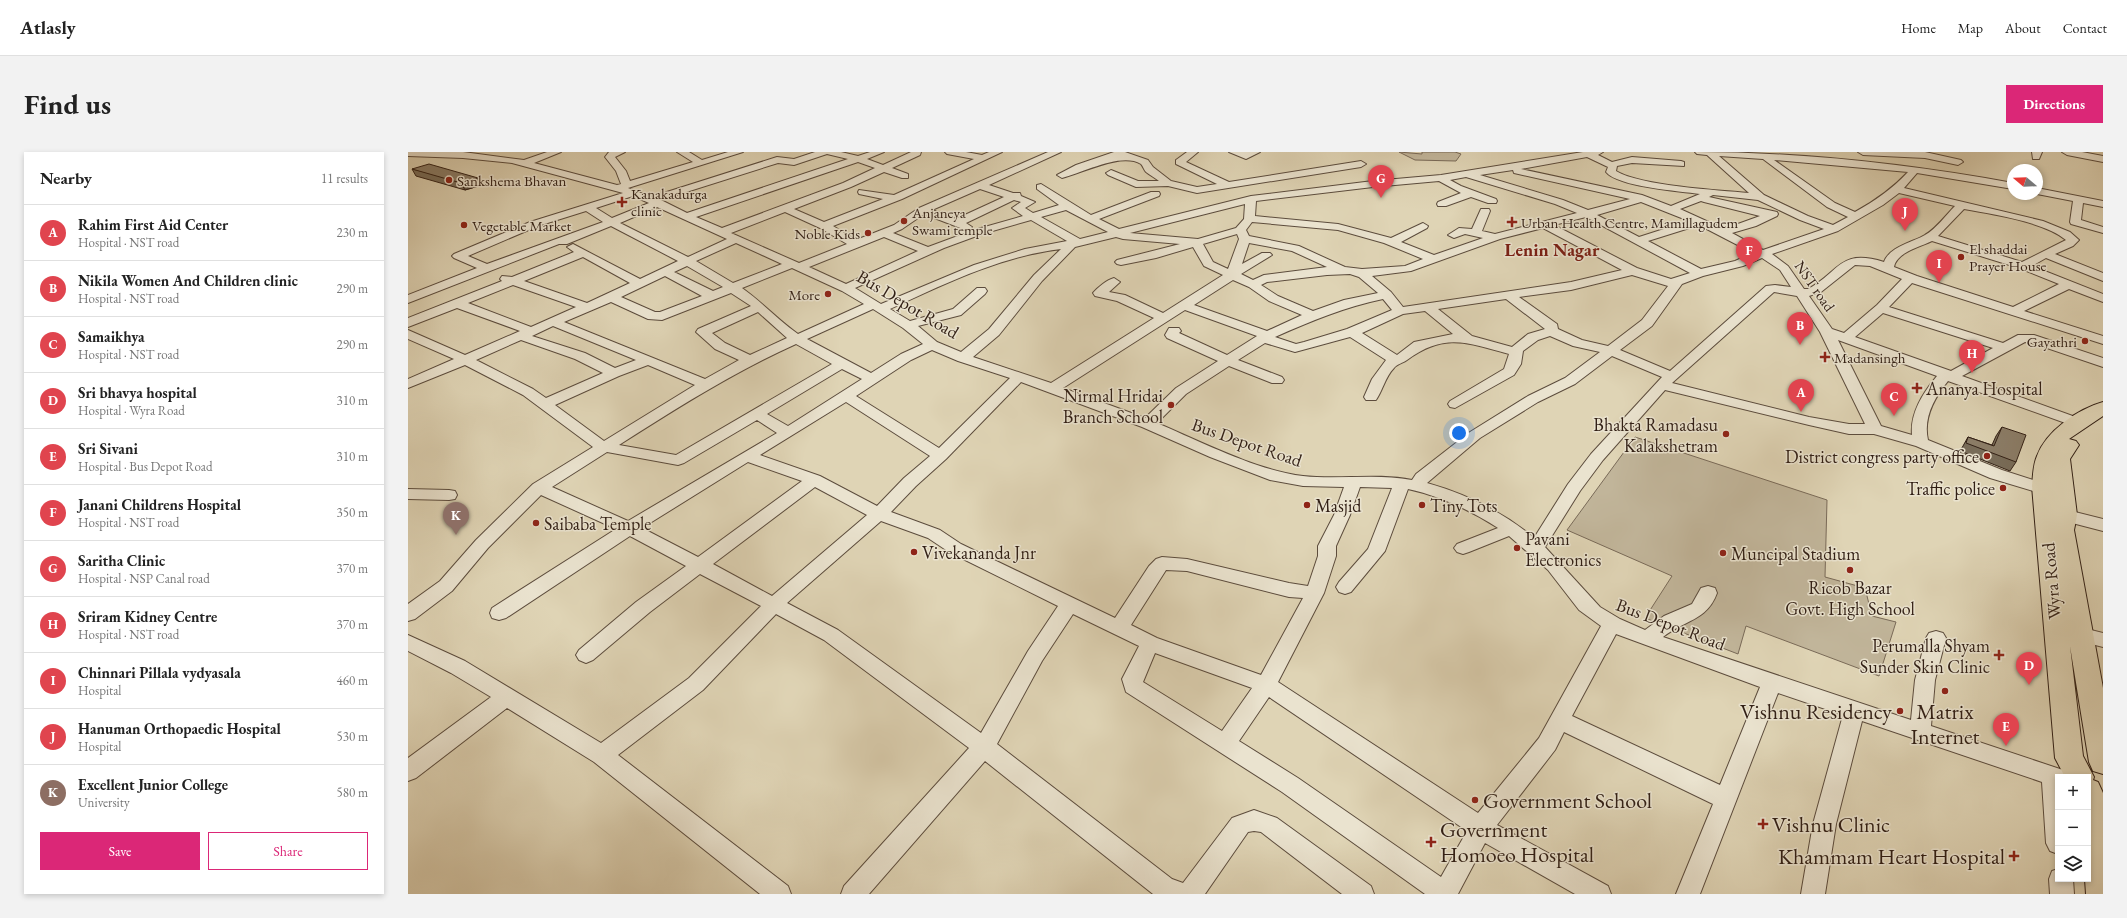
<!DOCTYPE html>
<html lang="en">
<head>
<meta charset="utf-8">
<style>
  body { margin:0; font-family:"EB Garamond",serif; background:#f2f2f2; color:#222 }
  .controls { position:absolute; right:12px; bottom:12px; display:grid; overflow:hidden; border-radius:0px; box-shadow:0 2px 6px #0003 }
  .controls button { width:36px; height:36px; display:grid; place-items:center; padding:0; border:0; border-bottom:1px solid #e0e0e0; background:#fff; color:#222; font:20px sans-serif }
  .compass { position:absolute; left:1599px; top:12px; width:36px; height:36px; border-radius:50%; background:#fff; box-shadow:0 2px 6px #0003; rotate:289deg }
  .you { position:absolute; left:1051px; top:281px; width:14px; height:14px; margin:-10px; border:3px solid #fff; border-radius:50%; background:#1a73e8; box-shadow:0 0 0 6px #1a73e833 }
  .badge { display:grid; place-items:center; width:26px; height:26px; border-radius:50%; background:#db2777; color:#fff; font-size:13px; font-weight:700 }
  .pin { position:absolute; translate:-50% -33px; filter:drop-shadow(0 1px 2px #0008) }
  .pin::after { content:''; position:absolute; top:21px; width:14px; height:12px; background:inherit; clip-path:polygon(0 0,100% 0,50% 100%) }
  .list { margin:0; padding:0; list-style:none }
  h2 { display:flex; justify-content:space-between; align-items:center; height:52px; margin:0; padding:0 16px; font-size:17px }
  h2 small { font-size:13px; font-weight:400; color:#767676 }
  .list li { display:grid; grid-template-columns:26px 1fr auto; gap:12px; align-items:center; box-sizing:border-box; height:56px; padding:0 16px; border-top:1px solid #e0e0e0 }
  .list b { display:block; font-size:15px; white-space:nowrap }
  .list p { margin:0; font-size:13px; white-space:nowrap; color:#767676 }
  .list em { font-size:13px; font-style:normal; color:#767676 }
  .actions { display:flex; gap:8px; padding:12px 16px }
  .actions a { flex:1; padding:9px 0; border:1px solid #db2777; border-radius:0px; text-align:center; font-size:14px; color:#db2777 }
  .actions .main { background:#db2777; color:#fff }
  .icon { flex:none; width:22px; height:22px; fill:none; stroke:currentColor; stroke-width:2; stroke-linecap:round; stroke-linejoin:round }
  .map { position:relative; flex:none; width:1695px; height:742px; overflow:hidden; border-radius:0px }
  header { display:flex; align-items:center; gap:24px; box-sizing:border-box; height:56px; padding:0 20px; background:#fff; border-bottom:1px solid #e0e0e0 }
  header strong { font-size:19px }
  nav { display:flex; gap:22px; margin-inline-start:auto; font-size:14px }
  .intro { display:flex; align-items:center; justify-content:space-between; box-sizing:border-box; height:96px; padding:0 24px }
  h1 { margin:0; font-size:28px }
  .button { padding:10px 18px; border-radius:0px; background:#db2777; color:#fff; font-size:14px; font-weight:700 }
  main { display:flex; gap:24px; padding:0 24px }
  aside { flex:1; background:#fff; border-radius:0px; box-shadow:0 2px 6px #0003 }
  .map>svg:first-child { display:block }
  .green { fill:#c1b59a; stroke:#796a58 }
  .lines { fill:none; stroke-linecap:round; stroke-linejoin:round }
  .minor-casing { stroke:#5c4c3d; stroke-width:2 }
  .major-casing { stroke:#311f15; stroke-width:2 }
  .minor { fill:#eae3cf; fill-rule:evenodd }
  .major { fill:#dfd4b5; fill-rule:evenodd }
  .wall { fill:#786c59; stroke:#311f15 }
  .shaded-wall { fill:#615849; stroke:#311f15 }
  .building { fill:#8b7d68; stroke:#311f15 }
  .poi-dot { fill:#8f2418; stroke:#eae3cf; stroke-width:1.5 }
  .labels { text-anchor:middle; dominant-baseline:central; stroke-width:3; stroke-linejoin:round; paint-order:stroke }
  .far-poi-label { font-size:15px; fill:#311f15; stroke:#eae3cf; text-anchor:start }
  .far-street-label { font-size:15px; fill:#311f15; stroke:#eae3cf }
  .far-district-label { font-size:18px; font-weight:bold; fill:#7a1f14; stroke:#eae3cf }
  .street-label { font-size:18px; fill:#311f15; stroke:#eae3cf }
  .poi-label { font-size:18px; fill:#311f15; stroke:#eae3cf; text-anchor:start }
  .near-poi-label { font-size:22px; fill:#311f15; stroke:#eae3cf; text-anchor:start }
</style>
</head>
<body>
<header>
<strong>Atlasly</strong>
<nav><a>Home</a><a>Map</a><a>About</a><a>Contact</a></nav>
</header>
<div class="intro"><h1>Find us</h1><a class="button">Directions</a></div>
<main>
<aside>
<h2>Nearby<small>11 results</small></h2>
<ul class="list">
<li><span class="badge" style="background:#e0444e">A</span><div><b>Rahim First Aid Center</b><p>Hospital · NST road</p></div><em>230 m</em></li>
<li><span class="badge" style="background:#e0444e">B</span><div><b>Nikila Women And Children clinic</b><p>Hospital · NST road</p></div><em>290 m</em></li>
<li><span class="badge" style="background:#e0444e">C</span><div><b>Samaikhya</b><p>Hospital · NST road</p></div><em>290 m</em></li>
<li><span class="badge" style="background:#e0444e">D</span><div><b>Sri bhavya hospital</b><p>Hospital · Wyra Road</p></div><em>310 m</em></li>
<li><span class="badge" style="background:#e0444e">E</span><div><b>Sri Sivani</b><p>Hospital · Bus Depot Road</p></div><em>310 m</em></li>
<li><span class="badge" style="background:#e0444e">F</span><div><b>Janani Childrens Hospital</b><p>Hospital · NST road</p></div><em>350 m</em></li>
<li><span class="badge" style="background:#e0444e">G</span><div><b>Saritha Clinic</b><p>Hospital · NSP Canal road</p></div><em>370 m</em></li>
<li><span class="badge" style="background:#e0444e">H</span><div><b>Sriram Kidney Centre</b><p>Hospital · NST road</p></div><em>370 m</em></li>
<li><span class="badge" style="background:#e0444e">I</span><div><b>Chinnari Pillala vydyasala</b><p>Hospital</p></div><em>460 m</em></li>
<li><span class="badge" style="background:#e0444e">J</span><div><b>Hanuman Orthopaedic Hospital</b><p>Hospital</p></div><em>530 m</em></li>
<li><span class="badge" style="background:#8d6e63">K</span><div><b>Excellent Junior College</b><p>University</p></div><em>580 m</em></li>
</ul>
<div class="actions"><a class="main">Save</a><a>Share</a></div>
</aside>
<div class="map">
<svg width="1695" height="742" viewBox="0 0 1695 742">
  <rect width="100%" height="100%" fill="#dfd4b5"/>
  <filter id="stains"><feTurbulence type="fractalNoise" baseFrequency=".005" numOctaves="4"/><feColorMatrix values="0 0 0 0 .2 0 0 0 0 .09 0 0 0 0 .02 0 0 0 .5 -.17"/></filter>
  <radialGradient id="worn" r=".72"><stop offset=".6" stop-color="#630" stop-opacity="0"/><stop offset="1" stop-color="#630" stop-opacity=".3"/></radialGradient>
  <!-- green -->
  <g class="green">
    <path d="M991 0 1014 2V0H1047L1053 2 1048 9 1007 8Z"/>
    <path d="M1227 285 1419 348 1417 425 1457 436 1464 464 1488 470 1471 524 1338 474 1330 502 1237 466 1264 424 1159 378Z"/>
  </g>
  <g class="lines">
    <!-- minor casing -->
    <g class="minor-casing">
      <g id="minor">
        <path d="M0 0H55L116 8 139 0H153L126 11 209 33 213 32 208 19 197 5 201 0H217L207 5 218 19 222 29 285 10 269 0H281L294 8 320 0H335L220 36 243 45 369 5 386 7 407 0H433L450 4 462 0H476L459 7 475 13 503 0H513L512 3 484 16 500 22V26H494L476 20 443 35 386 57 416 70 475 47 451 42 450 40 451 38 486 43 566 7 539 2 537 0H558L574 3 581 0H594L494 47 425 74 448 88 486 73 511 56 640 0H653L581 33 605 41H612L613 44 627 50 617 56 625 61 651 53 629 37V33L633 32 683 63 743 40H751L752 42 751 44 691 67 711 77 843 44 965 29 1033 23 1175 0H1195L1190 3 1204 10 1224 5 1273 9 1276 10V14L1224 11 1209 14 1208 19C1233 34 1310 38 1341 41L1299 3 1289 2 1287 0C1394 0 1500 12 1605 31V37L1509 21 1496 36 1635 69 1662 80 1671 88 1665 94 1647 102 1695 121V129L1638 106 1624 114 1695 142V150L1661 137 1616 159 1695 184V192L1504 131 1481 155 1595 191 1610 183H1626L1695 206V215L1624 191 1617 190 1554 224 1673 267 1675 270 1673 273H1663L1540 229C1526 246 1515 266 1520 288L1594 318 1641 333 1643 337 1641 341 1635 342 1582 326 1508 294 1466 282H1441L1401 273 1257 238 1195 308 1172 339 1137 395 1192 455 1212 467 1237 478 1256 464 1284 452 1293 436 1300 434 1307 436 1309 441C1299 469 1276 468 1255 485L1503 568 1507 528 1518 486 1521 481 1528 479 1535 481 1538 486 1527 528 1523 574 1658 619 1661 625H1650V702L1642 699 1638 691 1634 630 1454 569 1428 672 1417 742H1393L1405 672 1435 563 1370 541 1292 742H1268L1305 652 1156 580 1147 598 1089 673 1200 734 1203 742H1167L1077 691 1050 742H1017L874 640 718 540 714 527 731 494 665 462 634 509 589 592 764 727 775 731 824 666 846 658 869 666 963 734 966 742H934L853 680 846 679 840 680 797 742H745L577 609 461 742H433L436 734 561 596 416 488 368 462 295 538 210 603 380 734 383 742H352L186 610 99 556 8 626 0 629V606L83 545 43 521 0 499V483L57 509 193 591 281 526 353 454 292 422 242 460 185 508 178 511 171 508 168 503 171 498 228 450 278 414 222 384 98 466 91 468 84 466 82 461 84 456 208 377 133 343 80 396 44 439 7 467 0 469V452L32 429 68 388 125 332 185 295 115 243 57 213 0 236V227L46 207 0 187V178L57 203 112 179 49 156 0 175V166L94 129 92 127 94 124 104 125 166 100 159 95 165 92 232 127 270 109 203 74 159 92H151L0 151V143L69 116 46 106 44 104 46 102 122 70 215 41 104 11 55 6 0 4ZM419 2 440 7 279 61 253 48 370 11 386 13ZM1311 4 1355 7 1419 55 1440 65 1425 73 1400 64 1356 43ZM1179 5 1200 15 1198 20C1210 35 1272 39 1292 42L1263 54 1234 43 1113 17ZM1366 8 1500 20C1484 37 1467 49 1447 60L1427 51ZM450 10 467 16 435 31 314 76 288 65ZM1105 18 1106 21 1222 47 1180 58 1155 48 1072 23ZM1058 25 1147 52 1169 61 1087 82 1074 79 1082 59 1081 57H1073L1064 77 1051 76 1040 83 1046 86 1057 82 1075 86 1026 103 993 90 1019 76 1020 74 1015 71 983 86 930 72 847 64 848 49 965 35 1031 29 1053 41 1030 50 1029 52 1030 54H1038L1063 45 1080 51H1088L1089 49 1088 47 1053 34 1042 28ZM572 37 596 45 548 67 524 58ZM1491 41 1547 54C1538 63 1528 77 1517 83 1505 90 1481 95 1476 110 1431 96 1432 120 1400 137H1396L1380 114 1364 102 1430 79 1475 53ZM1305 43 1350 48 1392 68 1416 77 1355 98 1324 81 1348 74 1369 64 1370 62 1369 60 1301 45ZM225 44 241 51 204 66 188 56ZM606 48 613 50 604 56 615 64 566 78 520 95 485 81 494 77 516 62 555 77H563L564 75 558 71ZM1293 49 1296 50 1352 64 1316 77 1272 57ZM1233 50 1281 69 1231 85 1189 63ZM837 52 836 67 828 76 790 87 722 81ZM249 55 319 87 280 105 212 71ZM1556 57C1584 62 1637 70 1658 88L1614 110 1530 84ZM658 58 700 80 672 87 633 65ZM178 59 195 70 79 112 60 104 130 74ZM377 60 412 76 439 92 391 111 323 81ZM1178 65 1282 121 1263 127 1229 116 1146 73ZM623 68 659 89 617 97 566 113 473 152 447 136 536 96 574 82ZM844 70 930 78 976 91 1015 107 997 114 954 117 937 115 891 94 841 84 838 78ZM1291 73 1345 101 1327 109 1293 117 1240 89ZM1135 76 1214 118 1163 130 995 155 983 140 964 124 1003 119 1092 87ZM829 82 831 87 820 117 805 110 795 92ZM476 85 510 99 438 132 401 115ZM708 85 715 87 772 92 709 108 707 110 709 112 713 113 748 106 785 95 796 114 815 123 755 161 717 143 701 140 712 130 706 126C699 128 690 135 685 141L687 144 709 149 746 166 643 231 565 205 591 183 634 129 667 95ZM1524 89 1611 116 1651 132 1605 155 1509 124 1486 115C1489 100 1512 95 1524 89ZM328 91 374 112 325 131 288 109ZM841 91 884 99 919 115 856 123 845 128 833 122 864 103 862 101H854L834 112ZM653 97 626 123 581 177 553 200 529 190 510 174 553 163 577 142 579 139 577 136H569L545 157 502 169 482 157C536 132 593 104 653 97ZM175 105 222 131 179 151 116 129ZM1354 106 1372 118 1383 135 1367 133 1358 134 1262 219 1212 198 1244 174 1274 132 1295 124 1335 114ZM1447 113 1462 114 1494 127 1469 153 1436 181 1424 177 1401 144 1413 140ZM279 114 315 135 305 139 266 120ZM384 116 434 139 456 152 390 182C370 168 354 150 334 136ZM942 122 951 125 970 141 936 148 905 159 870 144 853 133 859 130 919 123ZM1224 123 1260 134 1234 168 1200 194 1174 188 1150 177 1149 172 1111 145 1163 138ZM257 124 294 144 252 160H247L213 145ZM825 128 841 135 861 149 894 163 859 179 786 153ZM105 133 168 155 123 175 60 151ZM1366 140 1389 144 1412 180 1457 272H1441L1401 265 1264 231ZM323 141 343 154 290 177 288 180 307 197 331 208 297 227 156 170 203 150 240 167 254 168ZM975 147 984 158 939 177 896 190 888 192 867 185C903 169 937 155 975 147ZM1098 147 1137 177 1120 182 1104 195 1064 184 1030 157ZM465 157 495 176 515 192 493 202 463 221 399 187ZM777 158 849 184 819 203 771 181 773 179 771 176H761L757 183 759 186 810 209 768 236 737 266 655 236ZM1017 159 1045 182 1006 190 989 203 954 181 995 162ZM350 160 379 186 342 203 317 191 304 181ZM1475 161 1585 196 1543 219 1447 185ZM145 174 228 208 207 216 177 201 124 184ZM1142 184 1165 194 1192 200 1157 226 1120 244 1062 280 1008 322 1004 328C968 321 931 328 895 324 850 319 791 289 749 271L778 242 821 214 864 231H874L876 228 874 225 830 208 857 191 887 200 942 185 978 208 964 227 956 245 958 248H968C975 238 977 225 986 216 989 212 995 211 999 208 1037 180 1060 191 1101 202L1096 217 1042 249 1040 252 1042 255 1047 256 1106 223 1113 212 1115 199 1130 188ZM113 188 167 207 195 221 138 246 125 237 68 208ZM1430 188 1529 224C1515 241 1502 261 1504 283L1473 274ZM388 192 424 212 268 303 211 293C269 256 326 220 388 192ZM524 198 550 209 602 226 531 296 448 244 503 208ZM1204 204 1254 225 1183 302 1160 332 1126 386C1095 360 1058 342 1019 331L1072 286 1130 250 1167 232ZM240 213 287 233 196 289 147 253 211 224ZM434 217 454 227 380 274 359 262ZM613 230 734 275 802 305 862 328 895 334 936 335 926 363 910 394V404L900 434 881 431 779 407 754 405 748 407 741 414 707 466 553 392 532 378 483 360 508 334 538 307ZM438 250 522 304 496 326 469 354 412 324 352 303ZM349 268 369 281 220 369 144 335 199 300 270 313 276 311ZM340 310 394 329 290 405 234 376ZM407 335 459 363 364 444 305 412ZM952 335 984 336 960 397 931 430 928 435 931 440 937 442 943 440 977 399 1000 337C1032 344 1062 358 1090 376L1049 392 1046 396 1049 400 1055 402 1061 400 1101 384 1140 418 1171 458 1193 474 1131 586 1070 661 870 530 916 441 928 404V394L942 363ZM473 369 520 386 541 400 650 454 620 499 573 581 430 478 379 451ZM758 418 779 419 881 445 895 446 853 523 749 486 723 473ZM1208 482 1352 535 1312 633 1164 564ZM747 501 844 536 814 579 735 530ZM861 545 1059 679 1033 725 890 626 831 589Z"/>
        <path d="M706 0H717L740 8 745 15 763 29 789 35 809 32 768 12V8L779 0H790L778 10 821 30 953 9 958 12 953 15 789 41 760 34 728 35 700 23 698 21 703 18 730 29H751C747 26 742 23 738 20 736 18 735 14 733 12 713 0 675 21 654 26L649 23 668 13Z"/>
        <path d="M821 0H852L838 7Z"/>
        <path d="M1450 0H1517L1553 8 1555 10 1550 13 1517 6 1455 3Z"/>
        <path d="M1624 0H1634L1631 7H1625Z"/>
        <path d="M1654 0H1674L1695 4V10L1659 3Z"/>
        <path d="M1629 36 1695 49V55L1675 51 1673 68 1695 75V81L1663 72 1662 70 1665 49 1629 42Z"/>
        <path d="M0 337 41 338 47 339 49 343 47 347 41 348 0 347Z"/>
        <path d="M1647 355 1695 367V379L1641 365 1639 361 1641 357Z"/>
        <path d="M1663 473 1695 481V495L1656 485 1653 480 1656 475Z"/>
        <path d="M1650 717V727H1665L1666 742H1642L1641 727 1644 719Z"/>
      </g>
    </g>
    <!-- major casing -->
    <g class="major-casing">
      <path id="major" d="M1695 250V264L1661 287 1668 289 1671 293 1662 307 1669 363 1666 378 1695 536V622L1685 619 1681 610 1662 494 1675 604 1686 625 1685 628 1690 630 1695 641V742H1678L1677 727H1680V625H1657L1647 606 1624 334C1625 324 1625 313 1629 304 1638 279 1670 257 1695 250Z"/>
    </g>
    <!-- minor -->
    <use href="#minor" class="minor"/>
    <!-- major -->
    <use href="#major" class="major"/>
  </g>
  <!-- wall -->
  <g class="wall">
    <path d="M4 17 74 33 57 38 8 24Z"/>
    <path d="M1594 275 1608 310 1602 319 1552 299 1555 294 1560 285 1584 293 1588 284Z"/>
  </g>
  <!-- shaded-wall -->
  <path class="shaded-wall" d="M70 26 74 33 57 38 53 31Z"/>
  <!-- building -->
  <g class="building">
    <path d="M21 12 70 26 53 31 4 17Z"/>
    <path d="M1594 275 1618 283 1608 310 1558 291 1560 285 1586 294Z"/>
  </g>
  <!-- markers -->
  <g class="poi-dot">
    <circle cx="41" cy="28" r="4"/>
    <path d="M212 44h4v4h4v4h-4v4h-4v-4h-4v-4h4z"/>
    <circle cx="496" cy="69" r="4"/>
    <path d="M1102 64h4v4h4v4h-4v4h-4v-4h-4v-4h4z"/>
    <circle cx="56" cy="73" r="4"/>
    <circle cx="460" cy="81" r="4"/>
    <circle cx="1553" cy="105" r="4"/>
    <circle cx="420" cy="142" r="4"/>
    <circle cx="1677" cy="189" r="4"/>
    <path d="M1415 199h4v4h4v4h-4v4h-4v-4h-4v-4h4z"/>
    <path d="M1507 230h4v4h4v4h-4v4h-4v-4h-4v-4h4z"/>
    <circle cx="763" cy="253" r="4"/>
    <circle cx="1318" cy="282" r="4"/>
    <circle cx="1579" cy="304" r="4"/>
    <circle cx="1595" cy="336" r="4"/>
    <circle cx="899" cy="353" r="4"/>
    <circle cx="1014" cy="353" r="4"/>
    <circle cx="128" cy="371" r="4"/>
    <circle cx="1109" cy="396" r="4"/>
    <circle cx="506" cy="400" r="4"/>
    <circle cx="1315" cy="401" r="4"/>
    <circle cx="1442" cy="418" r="4"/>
    <path d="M1589 497h4v4h4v4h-4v4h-4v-4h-4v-4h4z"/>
    <circle cx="1537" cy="539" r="4"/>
    <circle cx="1492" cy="559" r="4"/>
    <circle cx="1067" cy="648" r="4"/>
    <path d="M1353 666h4v4h4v4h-4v4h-4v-4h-4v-4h4z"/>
    <path d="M1021 684h4v4h4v4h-4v4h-4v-4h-4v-4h4z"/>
    <path d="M1604 698h4v4h4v4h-4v4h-4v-4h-4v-4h4z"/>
  </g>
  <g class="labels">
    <!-- far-poi labels -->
    <g class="far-poi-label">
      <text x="49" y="28">Sankshema Bhavan</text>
      <text x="223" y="41">Kanakadurga<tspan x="223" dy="17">clinic</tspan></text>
      <text x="504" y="60">Anjaneya<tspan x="504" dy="17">Swami temple</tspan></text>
      <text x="1113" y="70">Urban Health Centre, Mamillagudem</text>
      <text x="64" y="73">Vegetable Market</text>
      <text x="452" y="81" text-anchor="end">Noble Kids</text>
      <text x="1561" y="96">El shaddai<tspan x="1561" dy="17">Prayer House</tspan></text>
      <text x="412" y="142" text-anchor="end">More</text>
      <text x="1669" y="189" text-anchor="end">Gayathri</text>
      <text x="1426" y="205">Madansingh</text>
    </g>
    <!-- far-street labels -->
    <g class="far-street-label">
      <text transform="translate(1407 134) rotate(55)">NST road</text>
    </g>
    <!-- far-district labels -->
    <g class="far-district-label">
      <text x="1144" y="97">Lenin Nagar</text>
    </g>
    <!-- street labels -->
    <g class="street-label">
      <text transform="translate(500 152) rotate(31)">Bus Depot Road</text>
      <text transform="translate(839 290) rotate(19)">Bus Depot Road</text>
      <text transform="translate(1643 429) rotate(-95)">Wyra Road</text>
      <text transform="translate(1263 472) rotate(21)">Bus Depot Road</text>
    </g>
    <!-- poi labels -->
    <g class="poi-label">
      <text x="1518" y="236">Ananya Hospital</text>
      <text x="755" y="243" text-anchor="end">Nirmal Hridai<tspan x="755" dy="21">Branch School</tspan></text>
      <text x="1310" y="272" text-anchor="end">Bhakta Ramadasu<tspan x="1310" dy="21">Kalakshetram</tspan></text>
      <text x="1571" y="304" text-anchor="end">District congress party office</text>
      <text x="1587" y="336" text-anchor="end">Traffic police</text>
      <text x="907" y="353">Masjid</text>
      <text x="1022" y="353">Tiny Tots</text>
      <text x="136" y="371">Saibaba Temple</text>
      <text x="1117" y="386">Pavani<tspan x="1117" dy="21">Electronics</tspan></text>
      <text x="514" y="400">Vivekananda Jnr</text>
      <text x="1323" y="401">Muncipal Stadium</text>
      <text x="1442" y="435" text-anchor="middle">Ricob Bazar<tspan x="1442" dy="21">Govt. High School</tspan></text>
      <text x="1582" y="493" text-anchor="end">Perumalla Shyam<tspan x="1582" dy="21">Sunder Skin Clinic</tspan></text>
    </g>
    <!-- near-poi labels -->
    <g class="near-poi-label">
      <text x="1484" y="559" text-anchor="end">Vishnu Residency</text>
      <text x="1537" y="559" text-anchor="middle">Matrix<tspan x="1537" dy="25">Internet</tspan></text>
      <text x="1075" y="648">Government School</text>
      <text x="1364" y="672">Vishnu Clinic</text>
      <text x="1032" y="677">Government<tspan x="1032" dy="25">Homoeo Hospital</tspan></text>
      <text x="1597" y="704" text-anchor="end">Khammam Heart Hospital</text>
    </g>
  </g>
  <rect width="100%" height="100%" filter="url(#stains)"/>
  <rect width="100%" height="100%" fill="url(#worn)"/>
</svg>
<div class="controls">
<button>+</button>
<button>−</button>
<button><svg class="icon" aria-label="layers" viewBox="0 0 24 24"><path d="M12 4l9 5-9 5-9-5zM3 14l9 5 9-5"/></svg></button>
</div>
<svg class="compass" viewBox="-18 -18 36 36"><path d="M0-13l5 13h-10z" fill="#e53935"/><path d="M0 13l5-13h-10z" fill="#767676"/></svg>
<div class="you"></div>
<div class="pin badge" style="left:1393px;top:260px;background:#e0444e">A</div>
<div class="pin badge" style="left:1392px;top:193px;background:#e0444e">B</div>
<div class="pin badge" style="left:1486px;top:264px;background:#e0444e">C</div>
<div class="pin badge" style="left:1621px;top:533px;background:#e0444e">D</div>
<div class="pin badge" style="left:1598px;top:594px;background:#e0444e">E</div>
<div class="pin badge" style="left:1341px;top:118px;background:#e0444e">F</div>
<div class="pin badge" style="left:973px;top:46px;background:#e0444e">G</div>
<div class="pin badge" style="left:1564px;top:221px;background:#e0444e">H</div>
<div class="pin badge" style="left:1531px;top:131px;background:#e0444e">I</div>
<div class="pin badge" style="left:1497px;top:79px;background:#e0444e">J</div>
<div class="pin badge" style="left:48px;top:383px;background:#8d6e63">K</div>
</div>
</main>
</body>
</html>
